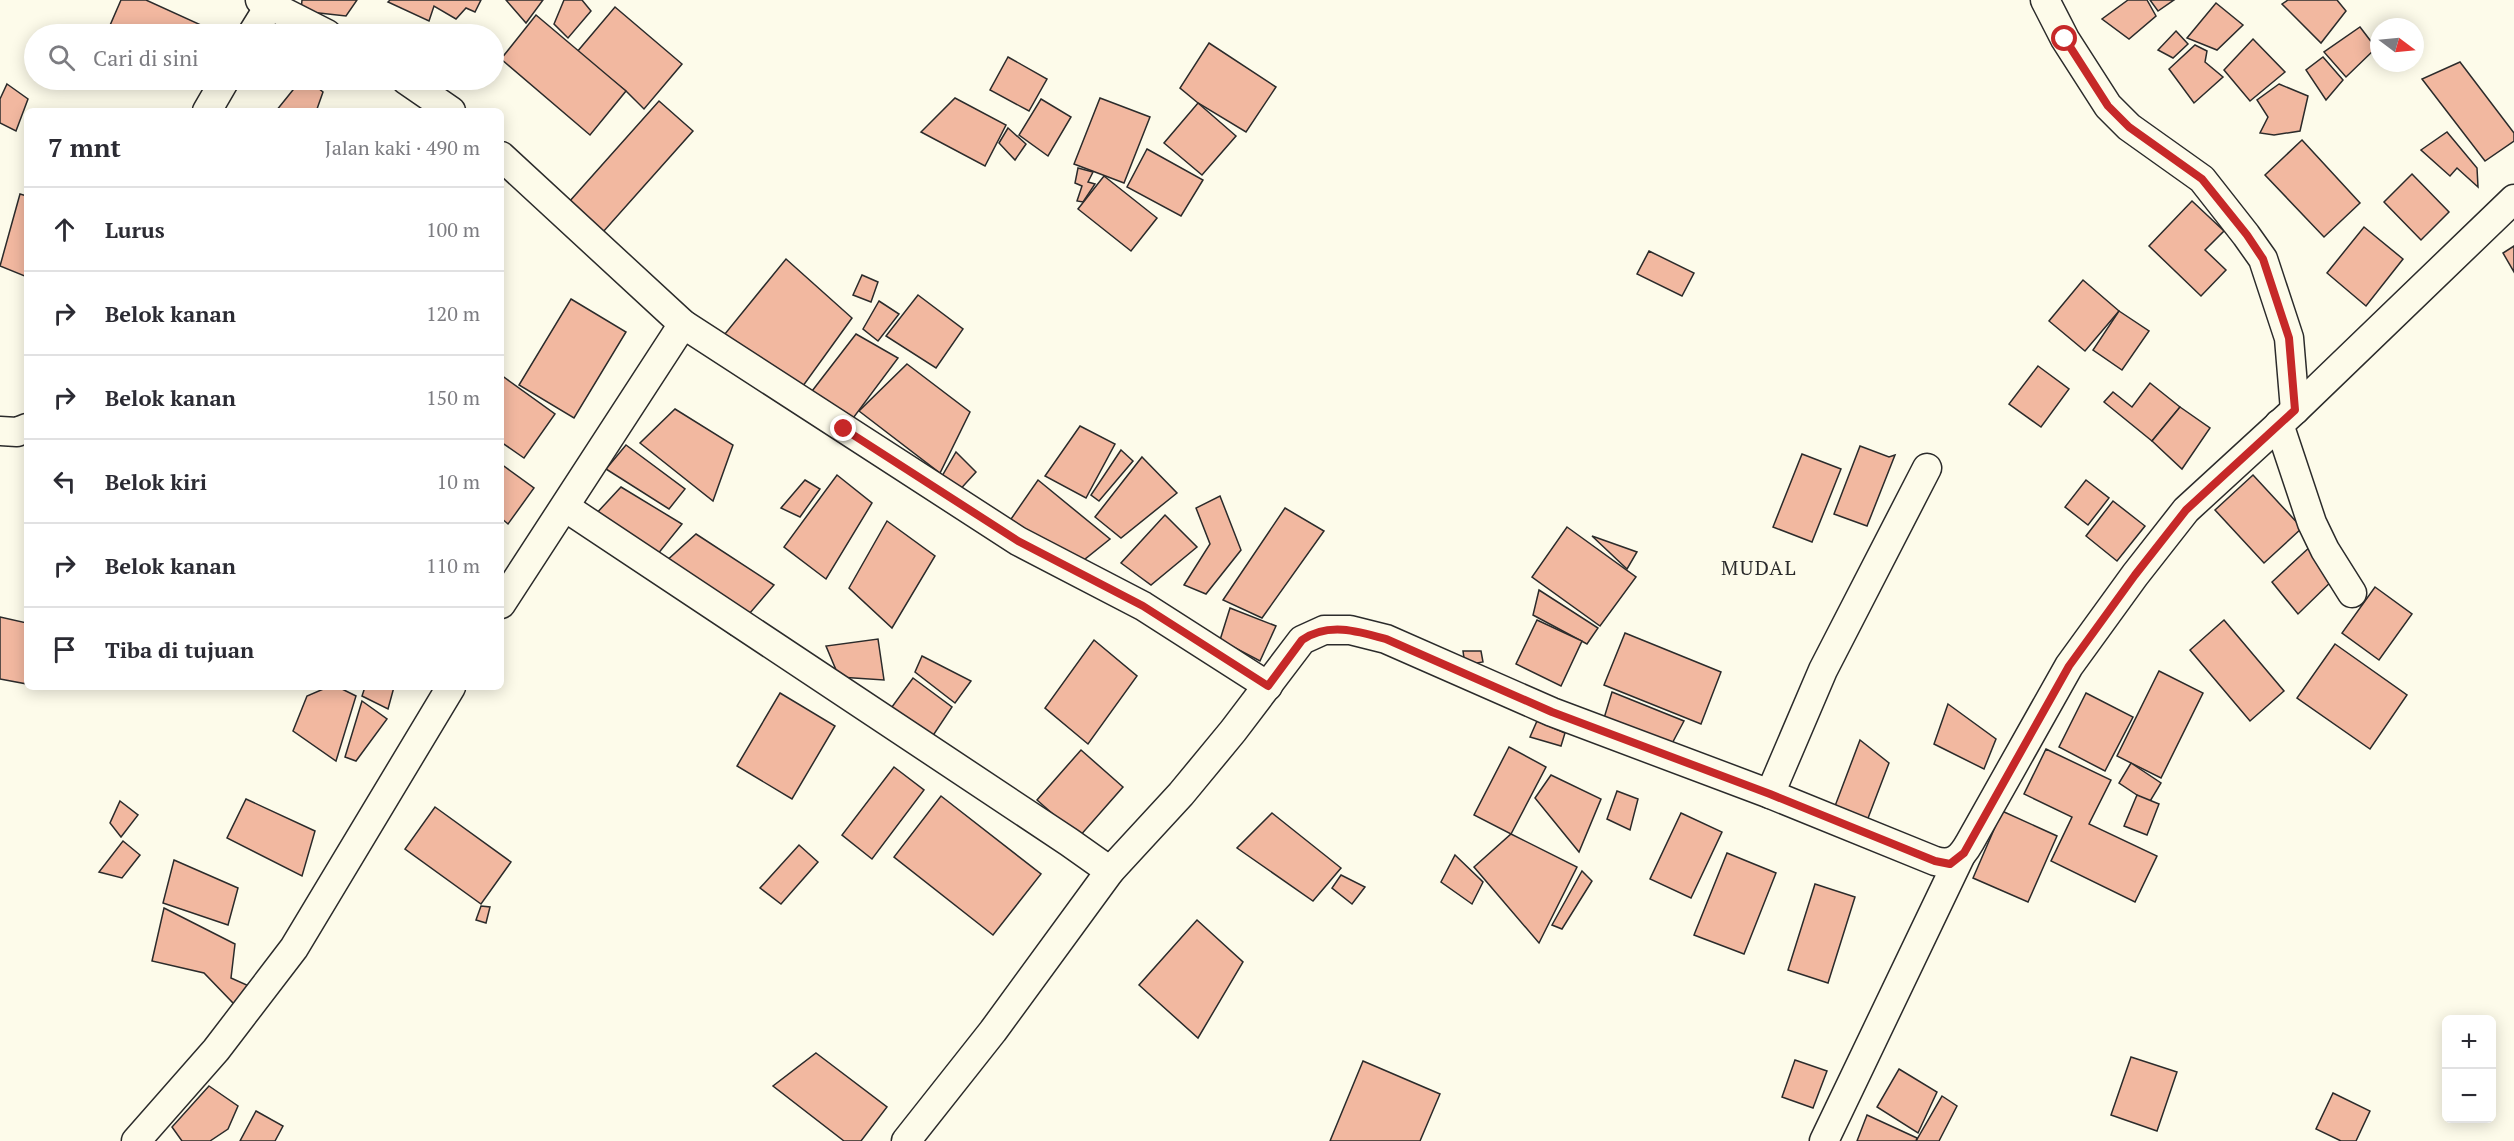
<!DOCTYPE html>
<html lang="id">
<head>
<meta charset="utf-8">
<style>
  body { margin:0; font-family:"PT Serif",serif; background:#f2f2f3; color:#2b2b33 }
  .controls { position:absolute; right:18px; bottom:18px; display:grid; overflow:hidden; border-radius:9px; box-shadow:0 3px 15px #0003 }
  .controls button { width:54px; height:54px; display:grid; place-items:center; padding:0; border:0; border-bottom:2px solid #e1e1e2; background:#fff; color:#2b2b33; font:30px sans-serif }
  .compass { position:absolute; left:2370px; top:18px; width:54px; height:54px; border-radius:50%; background:#fff; box-shadow:0 3px 15px #0003; rotate:106deg }
  .stop { position:absolute; width:18px; height:18px; margin:-14px; border:4px solid #c62828; border-radius:50%; background:#fff }
  .stop.end { background:#c62828; border-color:#fff; box-shadow:0 2px 6px #0008 }
  .list { margin:0; padding:0; list-style:none }
  h2 { display:flex; justify-content:space-between; align-items:center; height:78px; margin:0; padding:0 24px; font-size:26px }
  h2 small { font-size:20px; font-weight:400; color:#7c7c81 }
  .list li { display:grid; grid-template-columns:39px 1fr auto; gap:18px; align-items:center; box-sizing:border-box; height:84px; padding:0 24px; border-top:2px solid #e1e1e2 }
  .list b { display:block; font-size:22px; white-space:nowrap }
  .list em { font-size:20px; font-style:normal; color:#7c7c81 }
  .icon { flex:none; width:33px; height:33px; fill:none; stroke:currentColor; stroke-width:2; stroke-linecap:round; stroke-linejoin:round }
  .map { position:relative; flex:none; width:2514px; height:1141px; overflow:hidden }
  .search { position:absolute; background:#fff; box-shadow:0 3px 15px #0003; left:24px; top:24px; width:480px; height:66px; display:flex; align-items:center; gap:15px; box-sizing:border-box; padding:0 21px; border-radius:33px; color:#7c7c81; font-size:22px }
  .panel { position:absolute; background:#fff; box-shadow:0 3px 15px #0003; left:24px; top:108px; width:480px; height:582px; border-radius:9px }
  .map>svg:first-child { display:block }
  .building { fill:#f2b8a0; stroke:#2b2b2b; stroke-width:1.5 }
  .lines { fill:none; stroke-linecap:round; stroke-linejoin:round }
  .minor-casing { stroke:#2b2b2b; stroke-width:31 }
  .minor { stroke:#fdfbea; stroke-width:28 }
  .route { stroke:#c62828; stroke-width:8 }
  .labels { text-anchor:middle; dominant-baseline:central; stroke-width:4.5; stroke-linejoin:round; paint-order:stroke }
  .quarter-label { font-size:20px; letter-spacing:1.5px; fill:#2b2b2b; stroke:#fdfbea }
</style>
</head>
<body>
<div class="map">
<svg width="2514" height="1141" viewBox="0 0 2514 1141">
  <rect width="100%" height="100%" fill="#fdfbea"/>
  <!-- building -->
  <g class="building">
    <path d="M121 0H146L201 25 196 34H111L108 30Z"/>
    <path d="M302 0H357L346 16 301 11Z"/>
    <path d="M390 0H481L475 12 466 8 456 19 434 6 429 21 388 2Z"/>
    <path d="M506 0H543L526 23Z"/>
    <path d="M564 0H582L591 11 568 38 554 24Z"/>
    <path d="M2128 0H2147L2156 16 2129 39 2102 19Z"/>
    <path d="M2150 0H2174L2158 11Z"/>
    <path d="M2288 0H2337L2346 11 2321 43 2282 4Z"/>
    <path d="M2216 3 2243 25 2217 50 2187 38Z"/>
    <path d="M615 7 682 64 644 109 626 91 577 52Z"/>
    <path d="M536 15 626 91 590 135 501 59Z"/>
    <path d="M2360 27 2376 48 2346 77 2324 52Z"/>
    <path d="M2176 31 2188 44 2173 58 2158 50Z"/>
    <path d="M2253 39 2285 72 2250 101 2224 70Z"/>
    <path d="M1209 43 1276 87 1246 132 1198 103 1180 88Z"/>
    <path d="M2195 45 2207 51 2205 62 2223 77 2194 103 2169 69Z"/>
    <path d="M1008 57 1047 79 1029 111 990 90Z"/>
    <path d="M2323 57 2343 80 2326 100 2306 70Z"/>
    <path d="M2460 62 2514 133V141L2485 161 2422 79Z"/>
    <path d="M301 80H308L323 92 317 109 319 111H276Z"/>
    <path d="M7 84 28 99 16 131 0 123V99Z"/>
    <path d="M2279 84 2308 96 2300 131 2274 135 2260 133 2268 117 2257 100Z"/>
    <path d="M955 98 1006 125 985 166 921 132Z"/>
    <path d="M1100 98 1150 117 1124 183 1074 164Z"/>
    <path d="M1041 99 1071 117 1048 156 1019 135Z"/>
    <path d="M659 101 693 131 603 232 569 202Z"/>
    <path d="M1198 103 1236 136 1202 175 1164 143Z"/>
    <path d="M1008 128 1026 144 1015 160 999 143Z"/>
    <path d="M2447 132 2477 168 2478 187 2457 168 2450 176 2421 150Z"/>
    <path d="M2302 140 2360 203 2324 237 2265 175Z"/>
    <path d="M1147 149 1203 180 1181 216 1127 187Z"/>
    <path d="M1078 168 1093 172 1088 182 1095 184 1083 202 1077 201 1082 186 1075 183Z"/>
    <path d="M2412 174 2449 212 2421 240 2384 202Z"/>
    <path d="M1104 176 1157 218 1131 251 1078 209Z"/>
    <path d="M20 194 27 196V277L0 266Z"/>
    <path d="M2192 201 2224 231 2205 250 2226 270 2201 296 2149 246Z"/>
    <path d="M2364 227 2403 259 2366 306 2327 273Z"/>
    <path d="M2514 246V272L2503 253Z"/>
    <path d="M1649 251 1694 273 1682 296 1637 274Z"/>
    <path d="M786 259 852 318 795 397 720 340Z"/>
    <path d="M862 275 878 282 871 302 853 295Z"/>
    <path d="M2083 280 2119 311 2085 351 2049 321Z"/>
    <path d="M918 295 963 329 936 368 886 336Z"/>
    <path d="M571 299 626 332 574 418 519 385Z"/>
    <path d="M879 301 899 314 878 341 863 329Z"/>
    <path d="M2119 311 2149 331 2122 370 2093 350Z"/>
    <path d="M856 334 898 358 845 429 809 395Z"/>
    <path d="M907 364 970 412 940 473 859 411Z"/>
    <path d="M2038 366 2069 389 2041 427 2009 404Z"/>
    <path d="M501 375 555 414 524 458 501 442Z"/>
    <path d="M2150 383 2180 407 2152 441 2104 402 2113 392 2132 407Z"/>
    <path d="M2180 407 2210 428 2182 469 2152 441Z"/>
    <path d="M675 409 733 445 713 501 640 443Z"/>
    <path d="M1080 426 1115 444 1086 498 1045 476Z"/>
    <path d="M626 445 685 489 669 509 606 469Z"/>
    <path d="M1860 446 1889 457 1895 455 1867 526 1834 514Z"/>
    <path d="M1121 450 1133 461 1099 501 1091 495Z"/>
    <path d="M956 452 976 472 956 494 941 478Z"/>
    <path d="M1802 454 1841 469 1812 542 1773 527Z"/>
    <path d="M1142 457 1177 493 1121 538 1095 517Z"/>
    <path d="M501 464 534 488 508 524 501 518Z"/>
    <path d="M837 475 872 503 826 579 784 547Z"/>
    <path d="M2253 475 2302 528 2264 563 2215 510Z"/>
    <path d="M805 480 820 489 800 517 781 508Z"/>
    <path d="M1038 480 1110 539 1080 563 1009 522Z"/>
    <path d="M2086 480 2109 498 2088 525 2065 507Z"/>
    <path d="M621 487 682 524 653 560 594 516Z"/>
    <path d="M1220 496 1241 550 1206 594 1184 585 1210 544 1196 508Z"/>
    <path d="M2113 501 2145 526 2117 561 2086 536Z"/>
    <path d="M1285 508 1324 531 1262 618 1223 600Z"/>
    <path d="M1165 515 1197 547 1151 585 1121 563Z"/>
    <path d="M887 521 935 556 892 628 849 588Z"/>
    <path d="M1567 527 1636 577 1600 626 1532 577Z"/>
    <path d="M696 534 774 585 731 635 652 574Z"/>
    <path d="M1592 536 1637 552 1627 569Z"/>
    <path d="M2312 545 2340 573 2298 614 2272 582Z"/>
    <path d="M2375 587 2412 614 2379 660 2342 633Z"/>
    <path d="M1539 590 1598 628 1587 644 1533 615Z"/>
    <path d="M1230 608 1276 626 1260 661 1220 640Z"/>
    <path d="M0 617 27 623V684L0 679Z"/>
    <path d="M1537 620 1582 641 1561 686 1516 664Z"/>
    <path d="M2224 620 2284 691 2250 721 2190 650Z"/>
    <path d="M1625 633 1721 672 1701 724 1604 685Z"/>
    <path d="M878 639 884 680 839 677 826 646Z"/>
    <path d="M1094 640 1137 676 1088 744 1045 708Z"/>
    <path d="M2335 644 2407 695 2370 749 2297 698Z"/>
    <path d="M1463 651H1481L1483 662 1465 665Z"/>
    <path d="M922 656 971 681 955 703 915 672Z"/>
    <path d="M2159 671 2203 693 2161 778 2117 756Z"/>
    <path d="M913 678 952 707 932 737 889 711Z"/>
    <path d="M328 687H338L356 696 336 761 293 731 307 696Z"/>
    <path d="M365 687H394L388 709 362 696Z"/>
    <path d="M1612 692 1684 721 1668 751 1601 728Z"/>
    <path d="M780 693 835 726 792 799 737 766Z"/>
    <path d="M2086 693 2133 717 2105 771 2059 747Z"/>
    <path d="M362 701 387 719 356 761 345 757Z"/>
    <path d="M1948 704 1996 739 1984 769 1934 744Z"/>
    <path d="M1537 721 1565 733 1561 746 1530 737Z"/>
    <path d="M1860 740 1889 763 1865 826 1832 814Z"/>
    <path d="M1509 747 1546 767 1511 834 1474 815Z"/>
    <path d="M2046 749 2111 780 2089 824 2157 856 2135 902 2051 861 2072 817 2024 794Z"/>
    <path d="M1081 750 1123 787 1079 837 1037 800Z"/>
    <path d="M2131 763 2161 783 2149 803 2119 783Z"/>
    <path d="M894 767 924 790 872 859 842 835Z"/>
    <path d="M1551 775 1601 799 1579 852 1535 798Z"/>
    <path d="M1617 791 1638 799 1630 830 1607 819Z"/>
    <path d="M2137 795 2159 804 2147 835 2124 826Z"/>
    <path d="M941 796 1041 874 993 935 894 857Z"/>
    <path d="M246 799 315 831 302 876 227 838Z"/>
    <path d="M120 801 138 815 121 837 110 823Z"/>
    <path d="M435 807 511 862 481 904 405 849Z"/>
    <path d="M2002 811 2057 836 2028 902 1973 878Z"/>
    <path d="M1272 813 1341 868 1313 901 1237 848Z"/>
    <path d="M1681 813 1722 832 1691 898 1650 879Z"/>
    <path d="M1511 834 1577 867 1539 943 1474 867Z"/>
    <path d="M123 841 140 855 122 878 99 872Z"/>
    <path d="M799 845 818 862 781 904 760 888Z"/>
    <path d="M1727 853 1776 873 1744 954 1694 935Z"/>
    <path d="M1455 855 1483 882 1472 904 1441 882Z"/>
    <path d="M174 860 238 888 228 925 163 903Z"/>
    <path d="M1582 871 1592 881 1562 929 1552 925Z"/>
    <path d="M1341 875 1365 887 1352 904 1332 888Z"/>
    <path d="M1815 884 1855 897 1828 983 1788 970Z"/>
    <path d="M481 906 490 907 486 923 476 920Z"/>
    <path d="M164 908 235 944 231 978 249 986 235 1005 204 973 152 961Z"/>
    <path d="M1197 920 1243 962 1198 1038 1139 985Z"/>
    <path d="M816 1053 887 1107 861 1141H844L773 1086Z"/>
    <path d="M2131 1057 2177 1072 2157 1131 2111 1115Z"/>
    <path d="M1795 1060 1827 1071 1813 1108 1782 1097Z"/>
    <path d="M1363 1061 1440 1094 1420 1141H1330Z"/>
    <path d="M1899 1069 1937 1092 1918 1133 1877 1107Z"/>
    <path d="M209 1086 238 1106 228 1129 210 1141H182L172 1127Z"/>
    <path d="M2333 1093 2370 1111 2356 1141H2341L2316 1129Z"/>
    <path d="M1942 1096 1957 1106 1939 1141H1916Z"/>
    <path d="M256 1111 283 1126 275 1141H240Z"/>
    <path d="M1867 1115 1917 1138 1916 1141H1857Z"/>
  </g>
  <g class="lines">
    <!-- minor casing -->
    <g class="minor-casing">
      <g id="minor">
        <path d="M260 0 327 34"/>
        <path d="M2045 0 2065 39 2108 106 2129 127 2202 179 2246 235 2263 259 2289 338 2295 410"/>
        <path d="M252 34 273 0"/>
        <path d="M406 80 451 111"/>
        <path d="M207 111 225 80"/>
        <path d="M501 156 683 324 1018 541 1143 606 1268 686"/>
        <path d="M2279 424 2312 523 2325 550 2352 593"/>
        <path d="M0 431 17 432 27 428"/>
        <path d="M565 507 1069 842 1110 871"/>
        <path d="M501 604 683 324"/>
        <path d="M1770 794 1823 670 1927 468"/>
        <path d="M136 1141 216 1050 294 948 451 687"/>
        <path d="M906 1141 993 1031 1110 871 1181 794 1233 731 1302 640 1324 630H1350L1386 639 1552 712 1770 794 1935 861C1953 866 1961 858 1970 842L2069 666 2135 575 2186 510 2295 410 2514 199"/>
        <path d="M1824 1141 1960 857"/>
      </g>
    </g>
    <!-- minor -->
    <use href="#minor" class="minor"/>
  </g>
  <g class="lines">
    <!-- route -->
    <path class="route" d="M844 429 1018 541 1143 606 1268 686 1302 640C1328 622 1358 631 1386 639L1552 712 1770 794 1935 861 1950 864 1964 853 2069 666 2135 575 2186 510 2295 410 2289 338 2263 259 2247 235 2202 179 2129 127 2108 106 2065 39"/>
  </g>
  <g class="labels">
    <!-- quarter labels -->
    <g class="quarter-label">
      <text x="1759" y="567">MUDAL</text>
    </g>
  </g>
</svg>
<div class="controls">
<button>+</button>
<button>−</button>
</div>
<svg class="compass" viewBox="-18 -18 36 36"><path d="M0-13l5 13h-10z" fill="#e53935"/><path d="M0 13l5-13h-10z" fill="#7c7c81"/></svg>
<div class="stop" style="left:2065px;top:39px"></div>
<div class="stop end" style="left:844px;top:429px"></div>
<div class="search"><svg class="icon" aria-label="search" viewBox="0 0 24 24"><circle cx="10" cy="10" r="6"/><path d="M15 15l6 6"/></svg>Cari di sini</div>
<section class="panel">
<h2>7 mnt<small>Jalan kaki · 490 m</small></h2>
<ul class="list">
<li><svg class="icon" aria-label="ahead" viewBox="0 0 24 24"><path d="M12 20V5M6 11l6-6 6 6"/></svg><div><b>Lurus</b></div><em>100 m</em></li>
<li><svg class="icon" aria-label="right" viewBox="0 0 24 24"><path d="M7 20v-9h11M14 6l5 5-5 5"/></svg><div><b>Belok kanan</b></div><em>120 m</em></li>
<li><svg class="icon" aria-label="right" viewBox="0 0 24 24"><path d="M7 20v-9h11M14 6l5 5-5 5"/></svg><div><b>Belok kanan</b></div><em>150 m</em></li>
<li><svg class="icon" aria-label="left" viewBox="0 0 24 24"><path d="M17 20v-9H6M10 6l-5 5 5 5"/></svg><div><b>Belok kiri</b></div><em>10 m</em></li>
<li><svg class="icon" aria-label="right" viewBox="0 0 24 24"><path d="M7 20v-9h11M14 6l5 5-5 5"/></svg><div><b>Belok kanan</b></div><em>110 m</em></li>
<li><svg class="icon" aria-label="arrive" viewBox="0 0 24 24"><path d="M6 21V4h12l-3 4 3 4H6"/></svg><div><b>Tiba di tujuan</b></div></li>
</ul>
</section>
</div>
</body>
</html>
